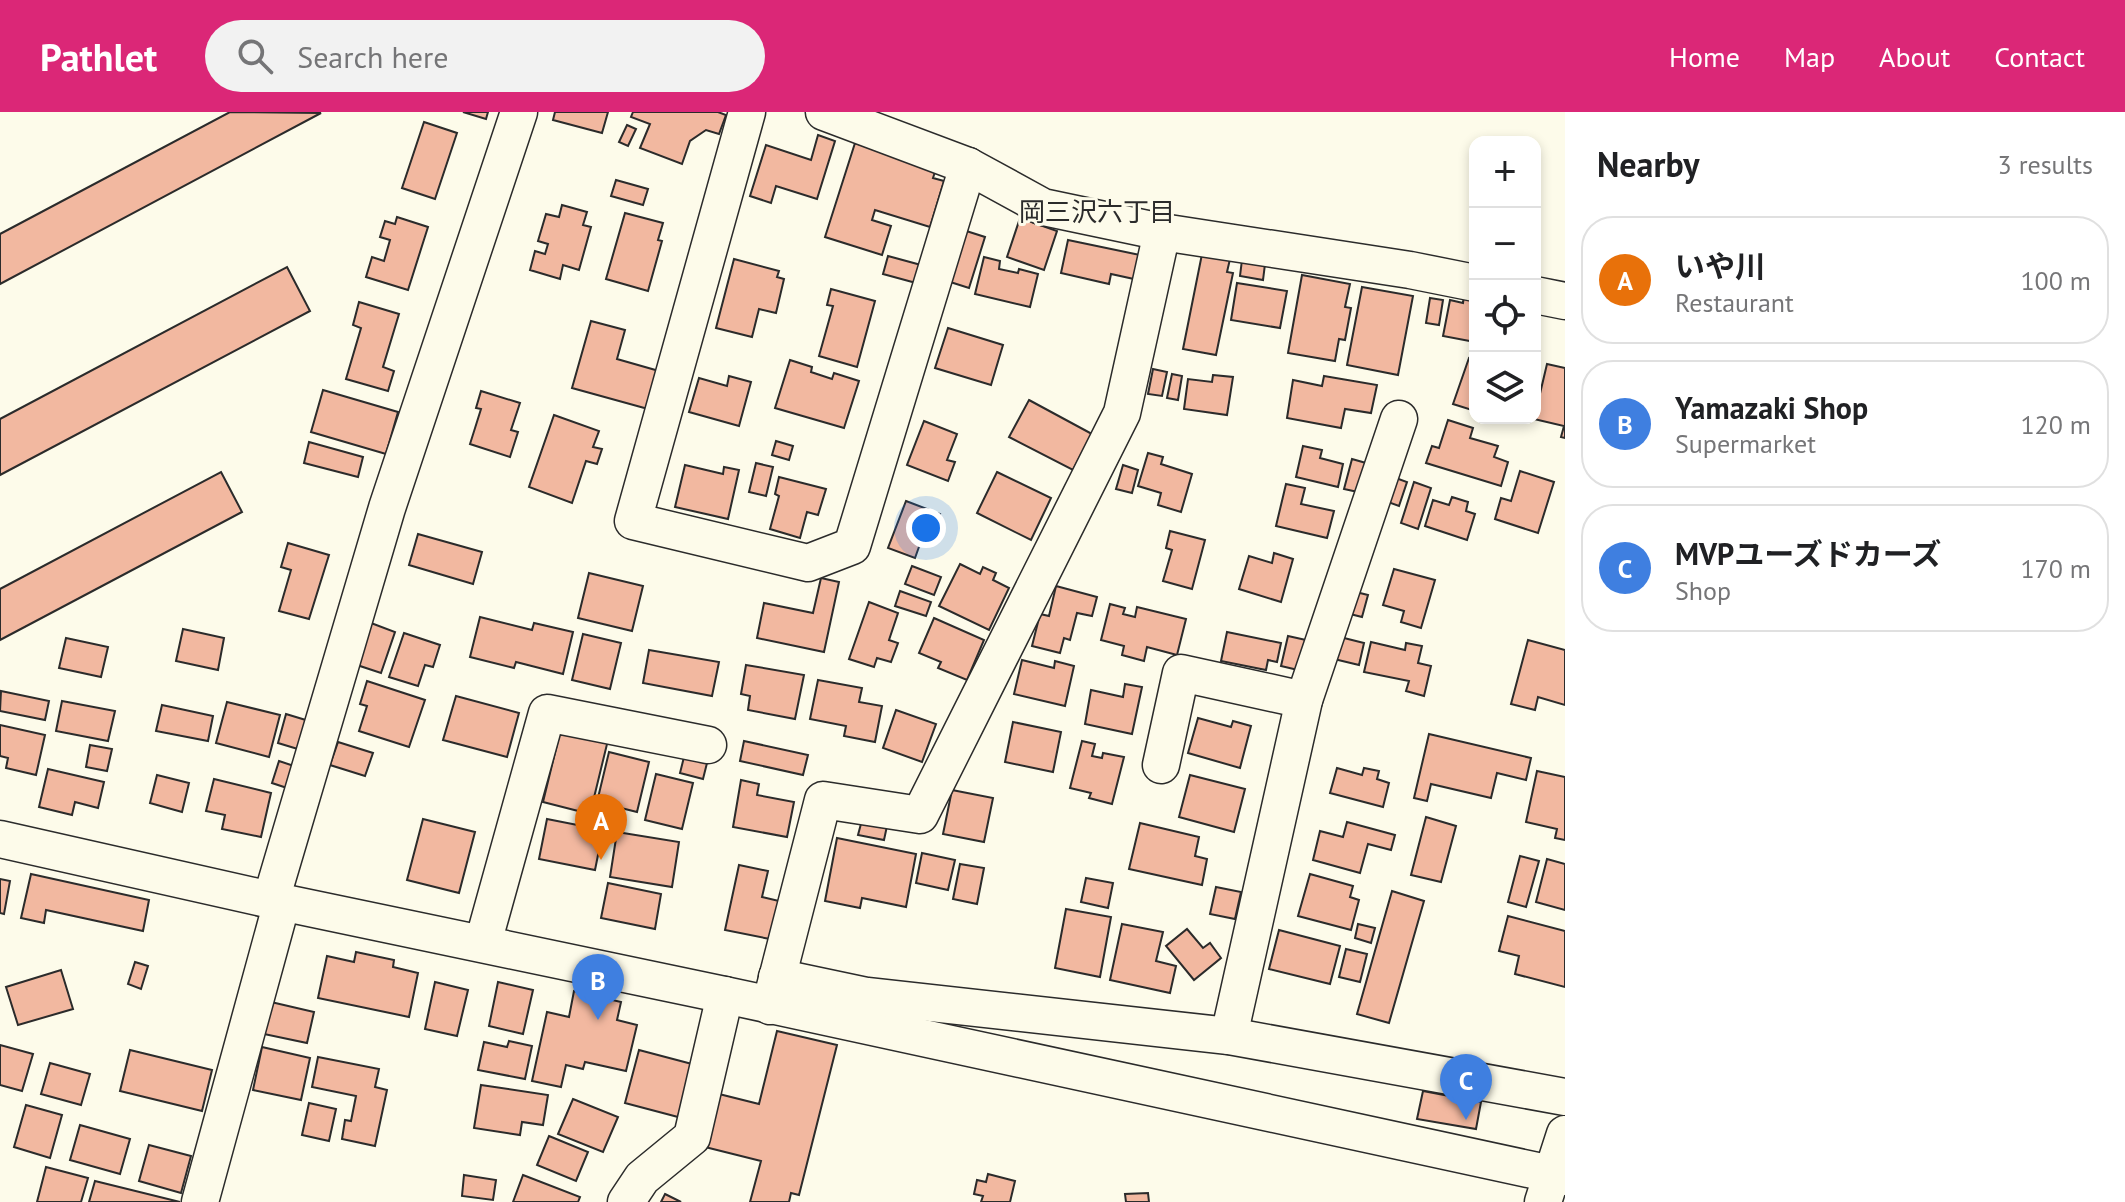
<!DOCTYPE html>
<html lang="en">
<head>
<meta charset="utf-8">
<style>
  body { margin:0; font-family:"PT Sans","Noto Sans JP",sans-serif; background:#f2f2f2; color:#202124 }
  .controls { position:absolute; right:24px; top:24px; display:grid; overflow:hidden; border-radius:16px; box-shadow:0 4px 12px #0003 }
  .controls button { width:72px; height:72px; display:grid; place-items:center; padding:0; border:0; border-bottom:2px solid #e0e0e0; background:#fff; color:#202124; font:40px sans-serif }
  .you { position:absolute; left:926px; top:416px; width:28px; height:28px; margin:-20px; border:6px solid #fff; border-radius:50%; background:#1a73e8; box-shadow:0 0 0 12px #1a73e833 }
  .badge { display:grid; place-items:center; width:52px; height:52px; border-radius:50%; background:#db2777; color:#fff; font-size:26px; font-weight:700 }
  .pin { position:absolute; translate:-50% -66px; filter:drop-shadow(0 2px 4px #0008) }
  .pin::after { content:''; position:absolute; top:42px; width:28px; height:24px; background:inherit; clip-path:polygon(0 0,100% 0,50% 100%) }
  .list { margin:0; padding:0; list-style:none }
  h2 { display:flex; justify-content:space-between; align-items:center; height:104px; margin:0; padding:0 32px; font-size:34px }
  h2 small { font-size:26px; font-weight:400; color:#757577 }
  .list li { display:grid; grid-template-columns:52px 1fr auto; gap:24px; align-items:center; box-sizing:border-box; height:128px; margin:0 16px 16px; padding:0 16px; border:2px solid #e0e0e0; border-radius:32px }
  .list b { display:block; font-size:30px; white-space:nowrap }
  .list p { margin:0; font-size:26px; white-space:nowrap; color:#757577 }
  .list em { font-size:26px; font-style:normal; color:#757577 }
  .icon { flex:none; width:44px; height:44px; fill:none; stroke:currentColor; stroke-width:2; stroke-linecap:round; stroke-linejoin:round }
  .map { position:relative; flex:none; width:1565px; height:1090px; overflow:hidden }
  header { display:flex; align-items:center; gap:48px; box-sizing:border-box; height:112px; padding:0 40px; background:#db2777; color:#fff }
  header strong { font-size:38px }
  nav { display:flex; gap:44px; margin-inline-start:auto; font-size:28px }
  .search { width:560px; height:72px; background:#f2f2f2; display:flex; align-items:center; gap:20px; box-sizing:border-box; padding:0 28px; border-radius:44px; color:#757577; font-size:30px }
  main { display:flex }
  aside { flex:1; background:#fff }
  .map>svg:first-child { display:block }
  .building { fill:#f2b8a0; stroke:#2b2b2b; stroke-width:2 }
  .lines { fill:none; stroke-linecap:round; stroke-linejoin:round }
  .minor-casing { stroke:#2b2b2b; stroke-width:39 }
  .minor { stroke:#fdfbea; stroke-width:36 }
  .labels { text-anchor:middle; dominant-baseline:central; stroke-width:6; stroke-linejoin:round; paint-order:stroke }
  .neighbourhood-label { font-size:26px; fill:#2b2b2b; stroke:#fdfbea }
</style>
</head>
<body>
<header>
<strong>Pathlet</strong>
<div class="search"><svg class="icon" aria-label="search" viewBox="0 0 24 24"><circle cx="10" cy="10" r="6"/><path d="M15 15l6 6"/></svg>Search here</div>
<nav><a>Home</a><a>Map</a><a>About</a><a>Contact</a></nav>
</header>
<main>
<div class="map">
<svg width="1565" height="1090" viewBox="0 0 1565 1090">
  <rect width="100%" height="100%" fill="#fdfbea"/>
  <!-- building -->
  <g class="building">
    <path d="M230 0 321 1 0 172V122Z"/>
    <path d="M463 0H488L486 7Z"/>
    <path d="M555 0H608L602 21 553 8Z"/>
    <path d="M633 0H718L726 3 719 22 706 18 690 29 682 52 640 36 650 12 631 5Z"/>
    <path d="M424 10 457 21 435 87 402 76Z"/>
    <path d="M627 13 636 17 628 34 619 30Z"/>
    <path d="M818 23 835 29 817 87 776 74 771 91 750 84 766 33 811 48Z"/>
    <path d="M855 31 936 57 933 66 944 69 930 115 875 98 872 108 891 114 882 143 825 125Z"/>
    <path d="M616 68 648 77 643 93 611 84Z"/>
    <path d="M562 93 587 100 583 113 591 115 579 158 563 153 560 167 530 158 535 139 545 142 548 132 538 129 546 102 559 105Z"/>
    <path d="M625 101 663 111 658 128 662 129 648 179 606 167Z"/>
    <path d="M397 105 428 115 408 178 366 165 372 145 384 149 390 128 380 125 385 109 395 112Z"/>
    <path d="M1020 106 1057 119 1044 158 1007 145Z"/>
    <path d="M960 117 985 125 969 176 944 168Z"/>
    <path d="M1068 128 1140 143 1134 167 1111 162 1109 172 1061 161Z"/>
    <path d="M1202 142 1230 147 1227 160 1233 161 1216 243 1183 237Z"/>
    <path d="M888 144 921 153 916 171 883 162Z"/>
    <path d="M984 145 1000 149 999 157 1018 161 1019 157 1038 162 1030 195 975 182Z"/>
    <path d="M734 147 779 159 777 165 784 167 776 201 759 197 752 225 716 216Z"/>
    <path d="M1242 148 1265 152 1263 168 1240 164Z"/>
    <path d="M287 155 310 199 0 363V307Z"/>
    <path d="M1302 163 1350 172 1345 195 1351 196 1345 228 1339 227 1335 249 1288 241Z"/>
    <path d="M1237 171 1287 179 1280 216 1231 208Z"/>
    <path d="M1362 175 1413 184 1398 263 1347 253Z"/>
    <path d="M831 177 875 189 857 255 819 244 833 194 827 193Z"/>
    <path d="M1464 184 1475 186V230L1443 224 1450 188 1463 191Z"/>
    <path d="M1430 186 1443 188 1439 213 1426 211Z"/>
    <path d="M359 190 399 202 383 255 394 259 388 279 346 267 361 216 353 213Z"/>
    <path d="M591 209 625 218 617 247 659 259 648 297 572 276Z"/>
    <path d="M948 216 1003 233 991 273 935 256Z"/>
    <path d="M1469 246 1475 248V299L1453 292Z"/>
    <path d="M790 248 812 255 811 260 832 267 834 261 859 269 844 316 775 296Z"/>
    <path d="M1547 252 1565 256V326L1561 325 1564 314 1534 307Z"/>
    <path d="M1153 257 1167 260 1162 284 1148 282Z"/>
    <path d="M1172 262 1182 264 1178 288 1167 286Z"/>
    <path d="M1213 263 1233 265 1227 303 1184 297 1188 267 1212 270Z"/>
    <path d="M729 264 751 270 739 314 689 300 699 266 727 274Z"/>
    <path d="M1324 264 1377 273 1371 301 1345 297 1341 316 1287 306 1293 268 1322 274Z"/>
    <path d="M323 278 398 300 386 342 311 320Z"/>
    <path d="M481 279 520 291 511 318 518 320 510 345 470 332 481 297 476 296Z"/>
    <path d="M1029 288 1092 322 1073 358 1009 325Z"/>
    <path d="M554 303 599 319 593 335 602 337 597 352 586 349 572 391 529 375Z"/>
    <path d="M1448 308 1473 316 1470 326 1498 334 1494 345 1508 350 1501 374 1426 351 1432 334 1439 336Z"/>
    <path d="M924 309 957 322 947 348 955 350 948 369 907 353Z"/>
    <path d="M776 329 793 334 789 348 772 343Z"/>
    <path d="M309 330 363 345 358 365 304 351Z"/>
    <path d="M1303 334 1322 338 1320 346 1343 352 1338 375 1296 365Z"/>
    <path d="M1148 341 1163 345 1161 352 1192 362 1181 400 1158 393 1161 381 1138 374Z"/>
    <path d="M1352 347 1366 351 1358 380 1344 377Z"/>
    <path d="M756 351 773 355 766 384 749 380Z"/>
    <path d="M685 353 723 362 724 355 739 358 728 407 675 395Z"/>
    <path d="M1123 353 1138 358 1132 381 1116 377Z"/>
    <path d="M1520 359 1554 370 1538 421 1495 407 1501 386 1511 389Z"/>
    <path d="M221 360 242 400 0 528V477Z"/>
    <path d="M997 360 1051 386 1031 428 977 401Z"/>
    <path d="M779 365 826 377 818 403 807 400 800 426 770 417 779 384 775 382Z"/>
    <path d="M1393 365 1407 370 1399 394 1385 389Z"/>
    <path d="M1414 370 1431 376 1418 417 1401 411Z"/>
    <path d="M1286 372 1305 376 1301 392 1334 399 1327 426 1276 414Z"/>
    <path d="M1452 385 1468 390 1466 399 1475 402 1467 428 1425 414 1433 388 1449 393Z"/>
    <path d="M906 389 940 402 933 421 925 418 915 446 888 436Z"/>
    <path d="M1170 419 1205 428 1192 477 1163 469 1172 438 1166 436Z"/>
    <path d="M418 422 482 440 473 472 409 453Z"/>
    <path d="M288 431 329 443 309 507 279 499 291 458 281 455Z"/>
    <path d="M1274 441 1293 447 1281 490 1239 477 1249 444 1272 451Z"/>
    <path d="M960 452 980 462 983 455 996 461 993 468 1009 476 989 518 939 494Z"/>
    <path d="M912 454 941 465 934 483 905 472Z"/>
    <path d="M1394 457 1435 468 1421 516 1401 510 1404 499 1383 493Z"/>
    <path d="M589 461 643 474 632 519 578 506Z"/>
    <path d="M821 466 839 470 824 540 757 526 764 491 813 501Z"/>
    <path d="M1056 474 1097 485 1092 504 1077 501 1070 528 1064 526 1060 541 1032 534 1040 502 1049 504Z"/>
    <path d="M900 479 931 490 926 504 895 494Z"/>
    <path d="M1356 480 1368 483 1362 505 1350 502Z"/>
    <path d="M869 490 898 501 889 528 898 531 891 550 877 546 874 555 849 547Z"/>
    <path d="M1110 492 1125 496 1123 502 1135 505 1137 495 1186 507 1177 543 1147 535 1144 549 1122 543 1124 534 1101 528Z"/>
    <path d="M480 505 532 518 534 511 573 520 563 562 516 550 514 556 470 545Z"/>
    <path d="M934 506 984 528 967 568 938 556 941 550 919 541Z"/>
    <path d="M371 511 395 520 381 561 357 553Z"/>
    <path d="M183 517 224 526 218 558 176 549Z"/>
    <path d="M1227 520 1281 531 1277 550 1268 548 1266 558 1221 549Z"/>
    <path d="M404 521 440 533 433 555 425 553 418 574 389 565Z"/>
    <path d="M583 522 621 531 610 577 572 568Z"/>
    <path d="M1288 524 1306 528 1298 558 1281 554Z"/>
    <path d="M1340 525 1364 531 1359 553 1334 547Z"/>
    <path d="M66 526 108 535 101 565 59 556Z"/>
    <path d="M1528 528 1565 538V593L1538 585 1535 598 1511 592Z"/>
    <path d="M1371 530 1405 538 1406 531 1422 534 1418 551 1431 554 1424 584 1406 579 1409 569 1364 560Z"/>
    <path d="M649 538 719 550 712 584 643 571Z"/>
    <path d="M1022 548 1054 556 1055 549 1074 554 1065 594 1014 582Z"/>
    <path d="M746 553 804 563 795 607 748 598 750 584 741 582Z"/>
    <path d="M818 568 862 576 859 590 882 594 875 630 844 624 846 614 810 607Z"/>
    <path d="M367 569 425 588 409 635 359 619 367 594 360 592Z"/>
    <path d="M1125 572 1142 575 1132 622 1085 612 1091 578 1123 585Z"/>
    <path d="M1 579 49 589 45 608 0 599Z"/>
    <path d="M456 584 519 601 507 645 443 628Z"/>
    <path d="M62 589 115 599 108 629 56 619Z"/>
    <path d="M227 590 280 603 269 645 216 631Z"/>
    <path d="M162 593 213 604 208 629 156 619Z"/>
    <path d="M896 598 936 612 922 650 883 636Z"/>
    <path d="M286 602 309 609 301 638 278 631Z"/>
    <path d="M1198 606 1231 615 1233 609 1251 614 1240 656 1188 641Z"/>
    <path d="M1013 610 1061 620 1053 660 1005 650Z"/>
    <path d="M0 613 45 623 36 663 6 656 8 646 0 644Z"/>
    <path d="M561 616 608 628 590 702 543 690Z"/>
    <path d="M1429 622 1531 646 1526 668 1497 661 1491 686 1431 672 1427 689 1414 686Z"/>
    <path d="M744 629 808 643 803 663 740 649Z"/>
    <path d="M1082 629 1095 632 1092 644 1102 646 1103 641 1124 645 1112 692 1089 686 1091 681 1070 676Z"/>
    <path d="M338 630 373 641 365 664 330 653Z"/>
    <path d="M90 633 112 637 107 659 86 655Z"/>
    <path d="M609 640 649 650 637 700 597 690Z"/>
    <path d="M685 641 708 647 703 667 680 661Z"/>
    <path d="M279 649 300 656 293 678 272 671Z"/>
    <path d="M1337 656 1362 663 1364 656 1379 659 1377 667 1389 671 1383 695 1330 681Z"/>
    <path d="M48 657 104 670 98 696 75 690 72 703 39 695Z"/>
    <path d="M1537 659 1565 665V728L1555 726 1557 717 1526 710Z"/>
    <path d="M656 662 693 671 682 717 645 708Z"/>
    <path d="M157 663 189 671 182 700 150 691Z"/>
    <path d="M1190 663 1245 677 1234 720 1179 705Z"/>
    <path d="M214 667 271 681 261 725 222 717 225 703 206 699Z"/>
    <path d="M741 668 759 672 757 683 794 690 787 725 733 715Z"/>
    <path d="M952 678 993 686 984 730 943 722Z"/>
    <path d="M1426 705 1456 714 1441 770 1411 763Z"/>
    <path d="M423 707 475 720 459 781 407 768Z"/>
    <path d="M547 707 603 718 595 758 539 747Z"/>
    <path d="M862 708 887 714 884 728 858 723Z"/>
    <path d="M1347 710 1395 723 1391 738 1368 732 1360 761 1313 748 1320 719 1343 725Z"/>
    <path d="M1140 711 1199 725 1195 744 1207 747 1202 773 1129 757Z"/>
    <path d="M617 720 679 730 672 775 610 765Z"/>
    <path d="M837 726 916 742 906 795 862 786 860 796 825 789Z"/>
    <path d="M922 741 955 748 948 778 916 771Z"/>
    <path d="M1520 744 1539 749 1526 795 1508 790Z"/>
    <path d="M1547 747 1565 752V798L1536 790Z"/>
    <path d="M960 752 984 756 977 792 953 787Z"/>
    <path d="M739 753 768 759 762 785 779 789 770 827 725 818Z"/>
    <path d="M31 762 149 788 143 819 46 798 44 811 21 806Z"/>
    <path d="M1310 762 1353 774 1350 785 1359 788 1351 818 1298 804Z"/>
    <path d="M1086 766 1113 771 1108 796 1081 790Z"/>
    <path d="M0 767 10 769 4 802 0 801Z"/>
    <path d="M608 771 661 782 655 817 601 806Z"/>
    <path d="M1216 775 1241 780 1235 807 1210 802Z"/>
    <path d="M1392 779 1424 789 1389 911 1357 902Z"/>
    <path d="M1066 797 1111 805 1100 865 1055 856Z"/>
    <path d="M1508 804 1565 819V875L1515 862 1519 844 1499 839Z"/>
    <path d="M1122 812 1163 820 1156 849 1176 854 1170 881 1110 868Z"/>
    <path d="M1358 812 1375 816 1371 831 1355 826Z"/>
    <path d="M1187 817 1203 836 1210 831 1221 846 1194 868 1166 834Z"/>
    <path d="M1279 818 1340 834 1330 872 1269 857Z"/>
    <path d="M1346 837 1367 842 1360 870 1339 865Z"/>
    <path d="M356 840 394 848 393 855 418 861 409 905 318 886 327 844 354 850Z"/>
    <path d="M135 850 148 854 141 877 128 872Z"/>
    <path d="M61 858 73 897 18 913 6 875Z"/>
    <path d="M435 870 468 878 457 924 425 917Z"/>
    <path d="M498 870 533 878 523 922 489 914Z"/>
    <path d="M574 879 621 890 617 908 637 913 626 959 585 950 583 957 566 953 561 975 532 969 547 900 569 905Z"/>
    <path d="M271 890 314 900 307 931 264 922Z"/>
    <path d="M777 919 837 933 799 1083 791 1081 789 1090H750L761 1049 705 1035 719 982 759 992Z"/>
    <path d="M509 929 532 934 525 967 478 958 484 930 507 935Z"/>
    <path d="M0 933 33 942 22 979 0 973Z"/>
    <path d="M262 935 310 946 301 988 253 978Z"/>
    <path d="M130 938 212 958 202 999 120 979Z"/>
    <path d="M639 938 692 952 678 1005 625 991Z"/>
    <path d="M318 945 379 957 375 975 387 978 375 1034 342 1027 345 1008 351 1009 356 984 312 975Z"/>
    <path d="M50 951 90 962 81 993 41 982Z"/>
    <path d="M481 973 548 983 543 1013 522 1010 520 1023 474 1016Z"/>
    <path d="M1423 979 1481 990 1476 1017 1417 1007Z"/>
    <path d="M573 987 618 1005 603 1040 558 1022Z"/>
    <path d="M309 991 336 997 329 1029 302 1023Z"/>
    <path d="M26 993 62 1003 50 1046 14 1035Z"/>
    <path d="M80 1013 130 1027 120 1062 70 1048Z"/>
    <path d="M549 1024 588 1040 576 1069 537 1053Z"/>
    <path d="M149 1033 191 1044 181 1081 139 1069Z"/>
    <path d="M46 1055 88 1066 81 1090H37Z"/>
    <path d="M988 1062 1015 1069 1010 1090H981L983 1084 974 1082 977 1068 986 1070Z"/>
    <path d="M464 1063 496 1068 493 1088 462 1084Z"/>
    <path d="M523 1063 580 1085 578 1090H513Z"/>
    <path d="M95 1069 180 1090H89Z"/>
    <path d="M1148 1081 1149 1090H1126L1125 1082Z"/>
    <path d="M665 1082 681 1090H661Z"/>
  </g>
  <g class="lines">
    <!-- minor casing -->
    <g class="minor-casing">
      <g id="minor">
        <path d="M747 0 633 409 808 451 852 434 968 54"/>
        <path d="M824 0 968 54 1043 95 1162 120 1410 158 1475 171"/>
        <path d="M1535 183 1565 189"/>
        <path d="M1161 653 1181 561 1304 588"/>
        <path d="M0 727 271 788 725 883 1565 1065"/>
        <path d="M271 788 387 396 519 0"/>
        <path d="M483 831 547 601 708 633"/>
        <path d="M777 865 867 884 1229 924 1565 985"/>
        <path d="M770 894 823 688 920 703 1122 301 1162 120"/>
        <path d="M1229 924 1304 588 1399 307"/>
        <path d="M200 1090 282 790"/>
        <path d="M626 1090 642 1066 692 1025 725 883"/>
        <path d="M1543 1090 1565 1022"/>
      </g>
    </g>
    <!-- minor -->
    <use href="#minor" class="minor"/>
  </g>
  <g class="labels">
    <!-- neighbourhood labels -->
    <g class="neighbourhood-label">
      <text x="1097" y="99">岡三沢六丁目</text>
    </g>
  </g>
</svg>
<div class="controls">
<button>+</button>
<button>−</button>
<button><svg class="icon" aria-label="locate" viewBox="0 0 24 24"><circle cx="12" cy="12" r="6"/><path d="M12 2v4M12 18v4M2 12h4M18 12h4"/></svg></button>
<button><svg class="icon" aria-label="layers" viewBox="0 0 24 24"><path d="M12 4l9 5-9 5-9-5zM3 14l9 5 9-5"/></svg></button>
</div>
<div class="you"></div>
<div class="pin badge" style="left:601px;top:748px;background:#e8710a">A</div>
<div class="pin badge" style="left:598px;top:908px;background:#3f7fe0">B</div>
<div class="pin badge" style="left:1466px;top:1008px;background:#3f7fe0">C</div>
</div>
<aside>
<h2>Nearby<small>3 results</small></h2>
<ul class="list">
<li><span class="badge" style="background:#e8710a">A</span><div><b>いや川</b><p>Restaurant</p></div><em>100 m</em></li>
<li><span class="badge" style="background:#3f7fe0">B</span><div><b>Yamazaki Shop</b><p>Supermarket</p></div><em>120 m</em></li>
<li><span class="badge" style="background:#3f7fe0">C</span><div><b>MVPユーズドカーズ</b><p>Shop</p></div><em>170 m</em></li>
</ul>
</aside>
</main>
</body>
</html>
